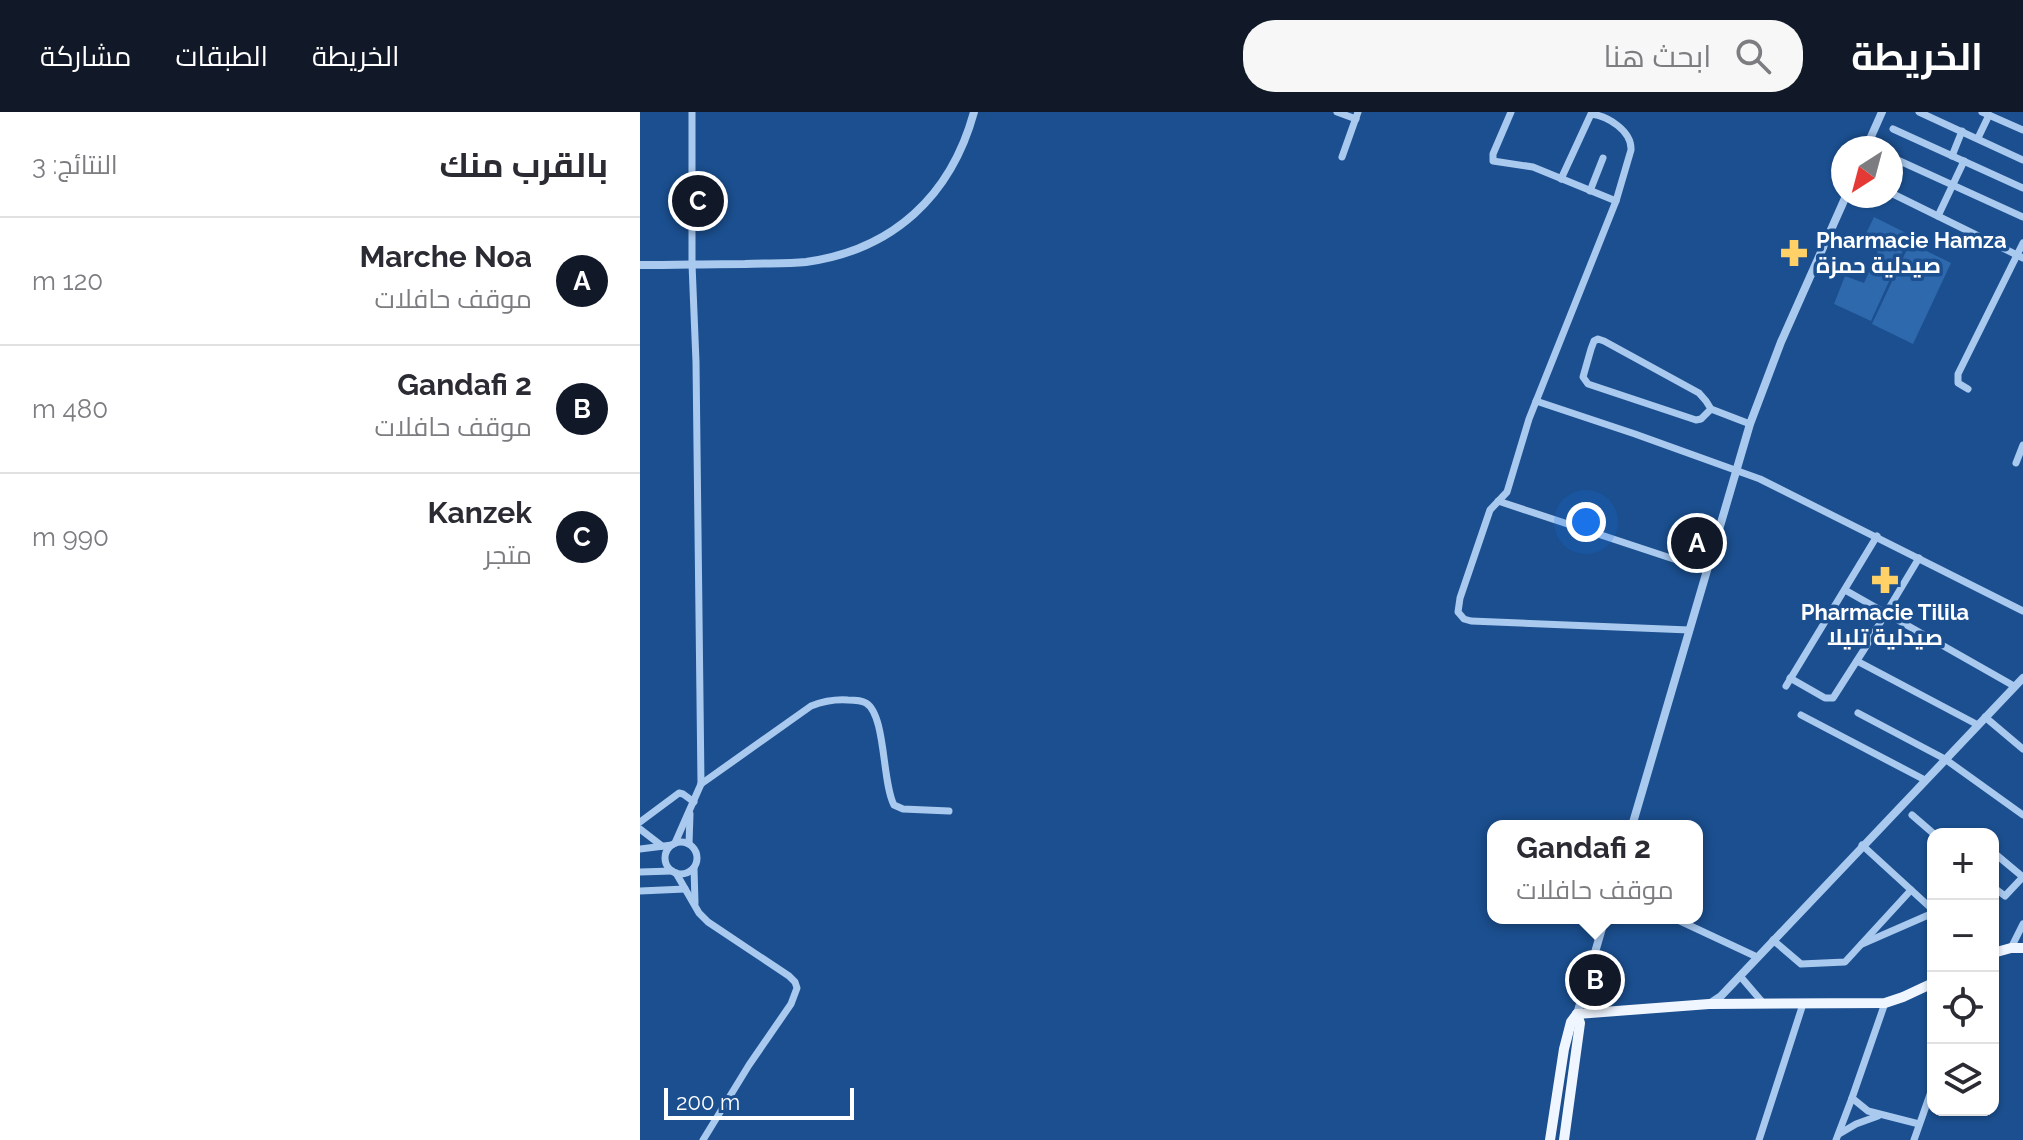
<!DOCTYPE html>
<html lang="ar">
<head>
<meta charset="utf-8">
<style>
  body { margin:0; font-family:Raleway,Cairo,sans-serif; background:#f7f7f7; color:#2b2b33; direction:rtl }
  .controls { position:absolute; right:24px; bottom:24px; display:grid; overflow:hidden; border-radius:16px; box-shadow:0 2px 6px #0004 }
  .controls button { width:72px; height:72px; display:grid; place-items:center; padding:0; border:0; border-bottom:2px solid #e1e1e2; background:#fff; color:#2b2b33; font:40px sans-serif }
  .compass { position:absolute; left:1191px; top:24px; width:72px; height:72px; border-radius:50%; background:#fff; box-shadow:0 2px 6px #0004; rotate:216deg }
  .scale { position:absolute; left:24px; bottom:20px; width:190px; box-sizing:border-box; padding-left:8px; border:4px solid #fff; border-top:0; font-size:22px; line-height:28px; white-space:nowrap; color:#fff; -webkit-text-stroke:6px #1b4f8f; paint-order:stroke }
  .you { position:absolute; left:946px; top:410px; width:28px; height:28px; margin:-20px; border:6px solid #fff; border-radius:50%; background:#1a73e8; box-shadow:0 0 0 12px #1a73e833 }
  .badge { display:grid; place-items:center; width:52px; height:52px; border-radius:50%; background:#111827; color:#fff; font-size:26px; font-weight:700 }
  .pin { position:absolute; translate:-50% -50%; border:4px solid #fff; box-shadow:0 2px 8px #0006 }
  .popup { position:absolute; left:847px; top:708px; width:216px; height:104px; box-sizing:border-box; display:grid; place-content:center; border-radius:16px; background:#fff; filter:drop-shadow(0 2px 6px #0005); font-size:26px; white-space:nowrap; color:#7c7c81 }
  .popup b { font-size:30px; color:#2b2b33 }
  .popup::after { content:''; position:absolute; left:50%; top:100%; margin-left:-16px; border:16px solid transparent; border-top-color:#fff }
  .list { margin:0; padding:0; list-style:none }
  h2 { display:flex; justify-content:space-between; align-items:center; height:104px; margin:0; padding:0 32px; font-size:34px }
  h2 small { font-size:26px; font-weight:400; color:#7c7c81 }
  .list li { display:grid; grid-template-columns:52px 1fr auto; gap:24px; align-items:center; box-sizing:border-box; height:128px; padding:0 32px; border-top:2px solid #e1e1e2 }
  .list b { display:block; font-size:30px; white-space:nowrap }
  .list p { margin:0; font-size:26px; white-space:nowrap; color:#7c7c81 }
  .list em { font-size:26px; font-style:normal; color:#7c7c81 }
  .icon { flex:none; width:44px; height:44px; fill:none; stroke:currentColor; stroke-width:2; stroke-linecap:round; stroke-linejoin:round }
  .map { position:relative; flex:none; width:1383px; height:1028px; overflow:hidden; direction:ltr }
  header { display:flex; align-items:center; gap:48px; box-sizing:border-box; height:112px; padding:0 40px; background:#111827; color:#fff }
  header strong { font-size:38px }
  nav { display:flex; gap:44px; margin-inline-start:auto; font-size:28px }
  .search { width:560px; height:72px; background:#f7f7f7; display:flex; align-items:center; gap:20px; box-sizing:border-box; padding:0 28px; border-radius:32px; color:#7c7c81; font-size:30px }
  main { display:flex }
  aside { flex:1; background:#fff }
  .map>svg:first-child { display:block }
  .green { fill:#2e69ad }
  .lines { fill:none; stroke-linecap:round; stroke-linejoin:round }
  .minor { stroke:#a9c9ee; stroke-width:7 }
  .tertiary { stroke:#a9c9ee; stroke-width:8 }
  .primary { stroke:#f0f6ff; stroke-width:10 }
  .labels { text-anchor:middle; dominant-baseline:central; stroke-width:7; stroke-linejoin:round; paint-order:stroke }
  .poi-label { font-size:22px; font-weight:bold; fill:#fff; stroke:#1b4f8f; text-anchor:start }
</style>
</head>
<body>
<header>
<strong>الخريطة</strong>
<div class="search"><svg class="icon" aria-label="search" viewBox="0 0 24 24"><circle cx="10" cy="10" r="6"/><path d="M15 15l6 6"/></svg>ابحث هنا</div>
<nav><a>الخريطة</a><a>الطبقات</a><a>مشاركة</a></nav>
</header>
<main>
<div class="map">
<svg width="1383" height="1028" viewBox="0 0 1383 1028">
  <rect width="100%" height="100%" fill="#1b4f8f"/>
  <!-- green -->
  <g class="green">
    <path d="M1234 105 1270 123 1231 209 1194 192 1205 164 1224 171 1238 140 1221 132Z"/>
    <path d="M1270 131 1311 151 1273 232 1232 212Z"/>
  </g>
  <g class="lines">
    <!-- minor -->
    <g class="minor">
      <path d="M697 0 716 7"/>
      <path d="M871 0 853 42V49L893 55 976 89"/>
      <path d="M1279 0 1383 48"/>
      <path d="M1342 0 1383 18"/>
      <path d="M1253 17 1383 76"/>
      <path d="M1338 26 1349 3"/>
      <path d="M1312 44 1322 19"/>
      <path d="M702 45 718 0"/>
      <path d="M1251 45 1383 105"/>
      <path d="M921 67 951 2C968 4 992 19 991 38L976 89 889 307 867 380 850 398 820 486 818 500 824 507 831 509 1049 518"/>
      <path d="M950 79 963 46"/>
      <path d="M1251 81 1383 146"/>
      <path d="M1298 104 1324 49"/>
      <path d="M1328 277 1318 271V262L1383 131"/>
      <path d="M896 289 995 322 1120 367 1383 499"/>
      <path d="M1071 297 1061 307 1056 308 948 272 943 265 951 237 954 229 958 227 964 229 1059 281 1066 289 1071 297 1110 312"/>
      <path d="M1376 351 1383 333"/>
      <path d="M858 389 1067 458"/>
      <path d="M1205 478 1374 574"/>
      <path d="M1217 549 1338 613"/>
      <path d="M1150 566 1185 586H1193L1225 536 1279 446"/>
      <path d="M1146 574 1237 424"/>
      <path d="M1218 601 1305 647 1383 703"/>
      <path d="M1161 603 1285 668"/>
      <path d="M1345 605 1383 637"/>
      <path d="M61 672 171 594C184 589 194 587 208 588 214 588 221 588 226 591 246 603 242 671 254 693L263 697 309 699"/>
      <path d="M1272 703 1294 722"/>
      <path d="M0 710 39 681 43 682 54 690"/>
      <path d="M0 717 22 734"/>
      <path d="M1326 722H1331"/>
      <circle cx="41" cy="746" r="16"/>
      <path d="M35 731 61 672 56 250 52 152V0"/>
      <path d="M49 732 50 702"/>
      <path d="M1222 733 1293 798"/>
      <path d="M0 737 32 733"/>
      <path d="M1353 740 1383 765"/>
      <path d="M54 756 55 791"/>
      <path d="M0 760 32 759"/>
      <path d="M36 761 59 801 68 810 149 864 155 870 157 876 151 892 109 953 63 1028"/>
      <path d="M1353 775 1365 784 1383 765"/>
      <path d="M0 779 45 777"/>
      <path d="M1040 809 1117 845"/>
      <path d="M1133 828 1161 852 1205 850 1271 778"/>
      <path d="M1222 832 1293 801"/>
      <path d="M1371 836 1383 812"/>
      <path d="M1100 864 1124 892"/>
      <path d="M1212 986 1228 999 1279 1012"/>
      <path d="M1199 1022 1216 1012 1238 1004"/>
      <path d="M1119 1028 1163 892"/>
      <path d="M1196 1028 1212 986 1245 891"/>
      <path d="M1274 1028 1293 974"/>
    </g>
    <!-- tertiary -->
    <g class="tertiary">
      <path d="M1226 36 1242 0"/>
      <path d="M0 153C35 153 70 152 105 152 125 151 146 152 166 150 253 138 311 84 334 0"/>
      <path d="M992 714 1110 312 1141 230 1206 84"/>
      <path d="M1069 892 1081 884 1383 566"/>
      <path d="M937 902 965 806"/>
    </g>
    <!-- primary -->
    <g class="primary">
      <path d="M1353 841 1371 836H1383"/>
      <path d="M937 902 1069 892 1245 891 1263 885 1293 871"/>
      <path d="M910 1028 924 937 931 910 937 902"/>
      <path d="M924 1028 940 911 937 902"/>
    </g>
  </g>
  <!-- icons -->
  <defs>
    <g id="pharmacy-bare" transform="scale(2.16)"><path d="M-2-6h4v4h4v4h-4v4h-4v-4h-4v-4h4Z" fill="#ffd166" stroke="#1b4f8f" stroke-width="2.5" paint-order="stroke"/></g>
  </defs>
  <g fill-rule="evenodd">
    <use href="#pharmacy-bare" x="1154" y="141"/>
    <use href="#pharmacy-bare" x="1245" y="468"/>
  </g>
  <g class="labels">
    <!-- poi labels -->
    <g class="poi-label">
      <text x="1176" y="128">Pharmacie Hamza<tspan x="1176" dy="25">صيدلية حمزة</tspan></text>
      <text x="1245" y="500" text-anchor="middle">Pharmacie Tilila<tspan x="1245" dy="25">صيدلية تليلا</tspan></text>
    </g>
  </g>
</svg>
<div class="controls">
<button>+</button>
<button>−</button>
<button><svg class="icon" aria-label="locate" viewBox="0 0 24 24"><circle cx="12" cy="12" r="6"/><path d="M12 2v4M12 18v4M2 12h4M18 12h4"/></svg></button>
<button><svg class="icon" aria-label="layers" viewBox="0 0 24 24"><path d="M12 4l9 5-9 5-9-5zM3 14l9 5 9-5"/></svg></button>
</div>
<svg class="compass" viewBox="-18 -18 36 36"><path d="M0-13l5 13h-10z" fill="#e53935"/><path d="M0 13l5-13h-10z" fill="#7c7c81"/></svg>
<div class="scale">200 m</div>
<div class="you"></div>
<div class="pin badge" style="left:1057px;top:431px">A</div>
<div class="pin badge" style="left:955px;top:868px">B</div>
<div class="popup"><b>Gandafi 2</b>موقف حافلات</div>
<div class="pin badge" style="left:58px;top:89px">C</div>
</div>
<aside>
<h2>بالقرب منك<small>النتائج: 3</small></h2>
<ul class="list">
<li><span class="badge">A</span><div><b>Marche Noa</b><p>موقف حافلات</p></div><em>120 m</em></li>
<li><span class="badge">B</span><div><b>Gandafi 2</b><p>موقف حافلات</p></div><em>480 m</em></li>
<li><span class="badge">C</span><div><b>Kanzek</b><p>متجر</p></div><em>990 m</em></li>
</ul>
</aside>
</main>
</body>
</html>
